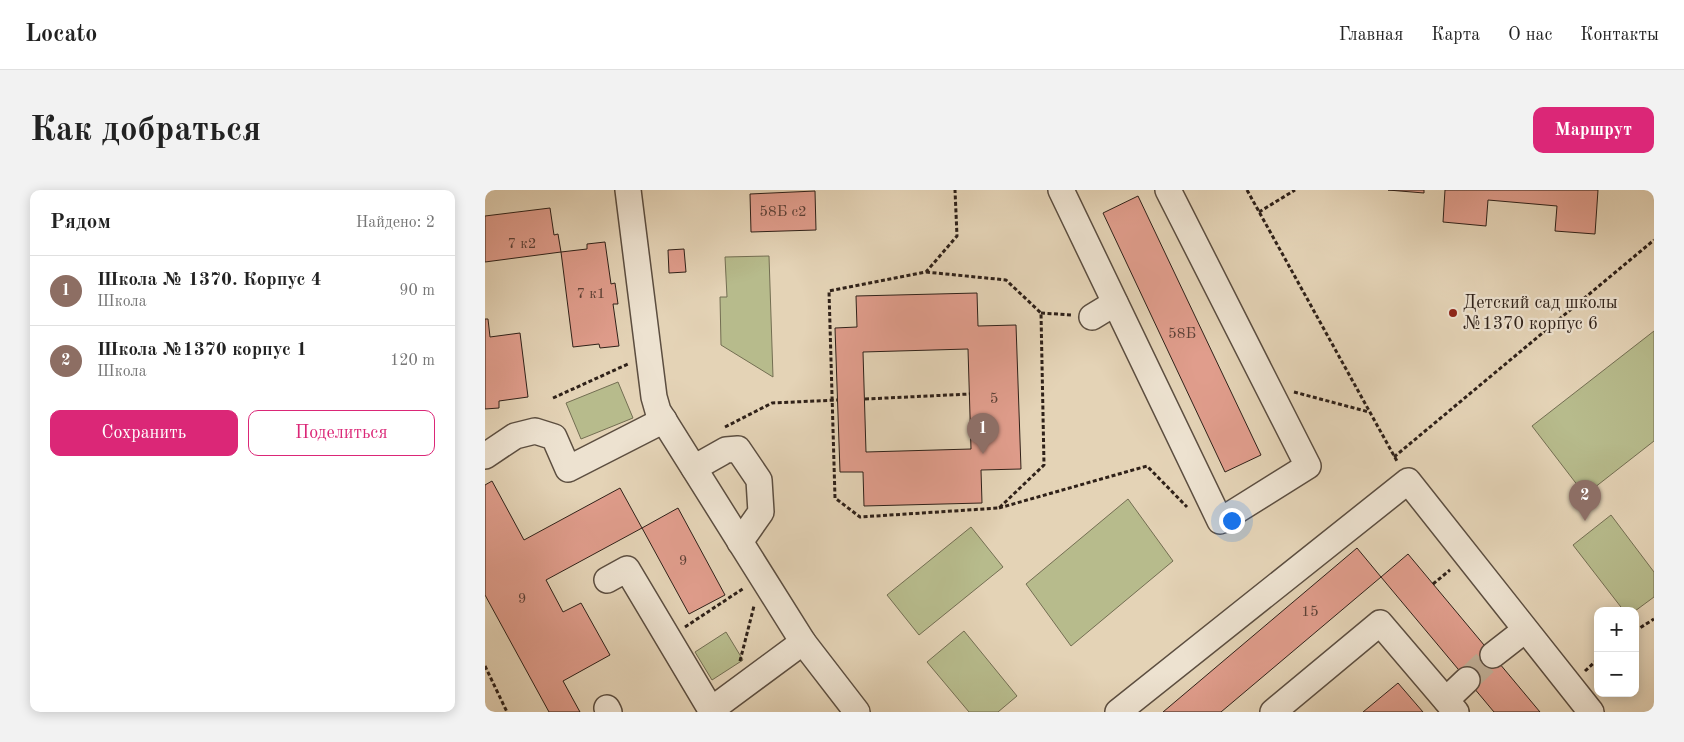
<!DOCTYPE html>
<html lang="ru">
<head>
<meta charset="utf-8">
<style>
  body { margin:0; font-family:"Old Standard TT",serif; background:#f2f2f2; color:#222 }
  .controls { position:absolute; right:15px; bottom:15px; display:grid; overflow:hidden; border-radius:10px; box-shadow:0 2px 12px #0003 }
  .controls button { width:45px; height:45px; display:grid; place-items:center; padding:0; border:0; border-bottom:1px solid #e0e0e0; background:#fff; color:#222; font:25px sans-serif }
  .you { position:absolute; left:746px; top:330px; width:18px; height:18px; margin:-12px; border:4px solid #fff; border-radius:50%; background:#1a73e8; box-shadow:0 0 0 8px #1a73e833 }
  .badge { display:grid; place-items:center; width:32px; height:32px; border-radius:50%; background:#db2777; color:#fff; font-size:16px; font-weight:700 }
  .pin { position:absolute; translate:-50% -41px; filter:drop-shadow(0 1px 2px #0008) }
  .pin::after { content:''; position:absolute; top:26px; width:18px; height:15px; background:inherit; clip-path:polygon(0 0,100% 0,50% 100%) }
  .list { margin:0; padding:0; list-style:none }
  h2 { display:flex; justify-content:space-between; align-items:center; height:65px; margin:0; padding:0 20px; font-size:21px }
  h2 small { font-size:16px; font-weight:400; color:#767676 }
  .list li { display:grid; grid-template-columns:32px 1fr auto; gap:15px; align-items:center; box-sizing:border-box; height:70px; padding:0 20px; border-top:1px solid #e0e0e0 }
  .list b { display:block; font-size:19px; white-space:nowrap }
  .list p { margin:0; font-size:16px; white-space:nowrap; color:#767676 }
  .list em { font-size:16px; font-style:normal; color:#767676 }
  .actions { display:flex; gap:10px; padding:15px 20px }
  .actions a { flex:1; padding:11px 0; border:1px solid #db2777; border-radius:10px; text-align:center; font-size:18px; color:#db2777 }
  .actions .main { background:#db2777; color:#fff }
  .map { position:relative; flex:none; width:1169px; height:522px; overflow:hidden; border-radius:10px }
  header { display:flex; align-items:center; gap:30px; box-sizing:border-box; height:70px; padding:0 25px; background:#fff; border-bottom:1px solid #e0e0e0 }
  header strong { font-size:24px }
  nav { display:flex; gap:28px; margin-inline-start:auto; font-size:18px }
  .intro { display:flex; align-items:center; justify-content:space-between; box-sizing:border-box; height:120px; padding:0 30px }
  h1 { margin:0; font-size:35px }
  .button { padding:12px 22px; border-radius:10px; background:#db2777; color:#fff; font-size:18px; font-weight:700 }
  main { display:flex; gap:30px; padding:0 30px }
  aside { flex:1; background:#fff; border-radius:10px; box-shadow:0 2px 12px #0003 }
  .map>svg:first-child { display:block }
  .green { fill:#b7bb8c; stroke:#736e52 }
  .building { fill:#e09d8c; stroke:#2f2119; fill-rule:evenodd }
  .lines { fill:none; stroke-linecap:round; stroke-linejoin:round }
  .minor-tunnel { stroke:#c0af97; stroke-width:25; stroke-dasharray:25 12; stroke-linecap:butt }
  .minor-casing { stroke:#5c4e40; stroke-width:28 }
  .path { stroke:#2f2119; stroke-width:3; stroke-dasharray:4 2.5; stroke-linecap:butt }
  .minor { stroke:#ede2d0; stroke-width:25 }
  .poi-dot { fill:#8f2418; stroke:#ede2d0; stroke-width:2 }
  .labels { text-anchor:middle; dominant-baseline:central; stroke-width:4.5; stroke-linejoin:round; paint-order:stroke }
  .number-label { font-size:15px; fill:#5b4036 }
  .poi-label { font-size:18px; fill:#2f2119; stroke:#ede2d0; text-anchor:start }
</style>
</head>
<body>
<header>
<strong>Locato</strong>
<nav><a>Главная</a><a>Карта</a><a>О нас</a><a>Контакты</a></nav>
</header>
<div class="intro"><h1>Как добраться</h1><a class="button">Маршрут</a></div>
<main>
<aside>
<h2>Рядом<small>Найдено: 2</small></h2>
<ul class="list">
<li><span class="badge" style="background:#8d6e63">1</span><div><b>Школа № 1370. Корпус 4</b><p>Школа</p></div><em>90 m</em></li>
<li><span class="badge" style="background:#8d6e63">2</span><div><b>Школа №1370 корпус 1</b><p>Школа</p></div><em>120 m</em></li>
</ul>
<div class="actions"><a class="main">Сохранить</a><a>Поделиться</a></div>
</aside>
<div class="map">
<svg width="1169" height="522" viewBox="0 0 1169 522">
  <rect width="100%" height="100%" fill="#e4d3b6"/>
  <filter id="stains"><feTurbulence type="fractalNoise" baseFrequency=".004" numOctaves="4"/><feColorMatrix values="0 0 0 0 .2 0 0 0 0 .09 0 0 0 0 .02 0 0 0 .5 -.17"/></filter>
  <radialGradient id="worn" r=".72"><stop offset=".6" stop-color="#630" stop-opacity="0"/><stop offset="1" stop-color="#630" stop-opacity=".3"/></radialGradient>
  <!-- green -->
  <g class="green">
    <path d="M284 66 288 187 236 155 235 107H242L240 67Z"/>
    <path d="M1169 141V251L1100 305 1047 236Z"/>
    <path d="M133 192 148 228 96 249 81 213Z"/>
    <path d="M643 309 688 371 586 456 541 394Z"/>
    <path d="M1126 325 1169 382V407L1150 421H1139L1088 355Z"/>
    <path d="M486 337 518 377 434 445 402 405Z"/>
    <path d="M479 441 532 506 513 522H484L442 472Z"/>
    <path d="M241 442 258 470 227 490 210 462Z"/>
  </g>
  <!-- building -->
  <g class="building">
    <path d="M903 0H939V3Z"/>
    <path d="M960 0H1113L1110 44 1070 41 1072 16 1003 10 1001 36 958 32Z"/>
    <path d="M330 1 331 40 266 42 265 4Z"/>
    <path d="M653 6 776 265 740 282 618 23Z"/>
    <path d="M65 18 69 45 73 44 76 62 0 72V26Z"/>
    <path d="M120 52 126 94 130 93 133 114H128L134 156 115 158 114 154 88 157 76 62 102 59V54Z"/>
    <path d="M199 59 201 82 184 83 183 60Z"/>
    <path d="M492 103 493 136 531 135 536 279 496 280 497 313 379 316 378 282H355L350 138 372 137 371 106ZM483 159 486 259 381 262 378 162Z"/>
    <path d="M0 129H3L5 147 35 143 43 207 14 211V218L0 219Z"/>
    <path d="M7 291 39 350 135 298 157 338 61 390 78 422 96 413 125 465 78 491 95 522H64L0 405V295Z"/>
    <path d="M193 318 240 405 204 424 157 338Z"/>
    <path d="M872 358 896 387 736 522H678Z"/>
    <path d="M923 364 1055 522H1009L896 387Z"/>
    <path d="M913 493 938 522H878Z"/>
  </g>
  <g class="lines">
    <!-- minor-tunnel -->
    <path class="minor-tunnel" d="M982 490 1008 465"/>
    <!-- minor casing -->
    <g class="minor-casing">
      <g id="minor">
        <path d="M576 0 735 331 823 276 683 0"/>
        <path d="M607 127 630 113"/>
        <path d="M0 266 30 246 50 241 69 247 83 279 179 230"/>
        <path d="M209 278 241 260 253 259 274 290 276 322 255 352"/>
        <path d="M122 390 142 379 226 520 318 452 173 221 169 207 143 0"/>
        <path d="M318 452 372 522"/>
        <path d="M1008 465 1040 440"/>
        <path d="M961 510 982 490"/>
        <path d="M122 518 124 522"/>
        <path d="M633 522 923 291 1106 522"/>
        <path d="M788 522 895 433 971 522"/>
      </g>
    </g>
    <!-- path -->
    <g class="path">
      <path d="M762 0 913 273"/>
      <path d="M774 22 810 0"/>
      <path d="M441 82 521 90 556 123 559 275 514 318 375 327 350 308 344 101 441 82 472 46 470 0"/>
      <path d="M556 123 587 125"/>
      <path d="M809 202 884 222"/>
      <path d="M68 208 143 174"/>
      <path d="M380 209 485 204"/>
      <path d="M240 237 287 213 352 210"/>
      <path d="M909 267 1169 50"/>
      <path d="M514 318 662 276 702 317"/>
      <path d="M948 394 965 380"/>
      <path d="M200 437 259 398"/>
      <path d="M1150 441 1169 429"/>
      <path d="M255 471 269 416"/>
      <path d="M0 476 22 522"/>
      <path d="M1100 481 1113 469"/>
    </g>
    <!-- minor -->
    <use href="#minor" class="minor"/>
  </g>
  <!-- markers -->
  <circle class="poi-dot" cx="968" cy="123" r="5"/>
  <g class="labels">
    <!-- number labels -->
    <g class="number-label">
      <text x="298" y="22">58Б с2</text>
      <text x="37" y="54">7 к2</text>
      <text x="106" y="104">7 к1</text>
      <text x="697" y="144">58Б</text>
      <text x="509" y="209">5</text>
      <text x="198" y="371">9</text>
      <text x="37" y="409">9</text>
      <text x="825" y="422">15</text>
    </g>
    <!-- poi labels -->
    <g class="poi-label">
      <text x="978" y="113">Детский сад школы<tspan x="978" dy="21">№1370 корпус 6</tspan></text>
    </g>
  </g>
  <rect width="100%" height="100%" filter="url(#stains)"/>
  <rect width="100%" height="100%" fill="url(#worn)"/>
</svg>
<div class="controls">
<button>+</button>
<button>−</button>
</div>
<div class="you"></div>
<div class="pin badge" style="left:498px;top:264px;background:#8d6e63">1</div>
<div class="pin badge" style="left:1100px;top:331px;background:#8d6e63">2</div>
</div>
</main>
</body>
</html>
